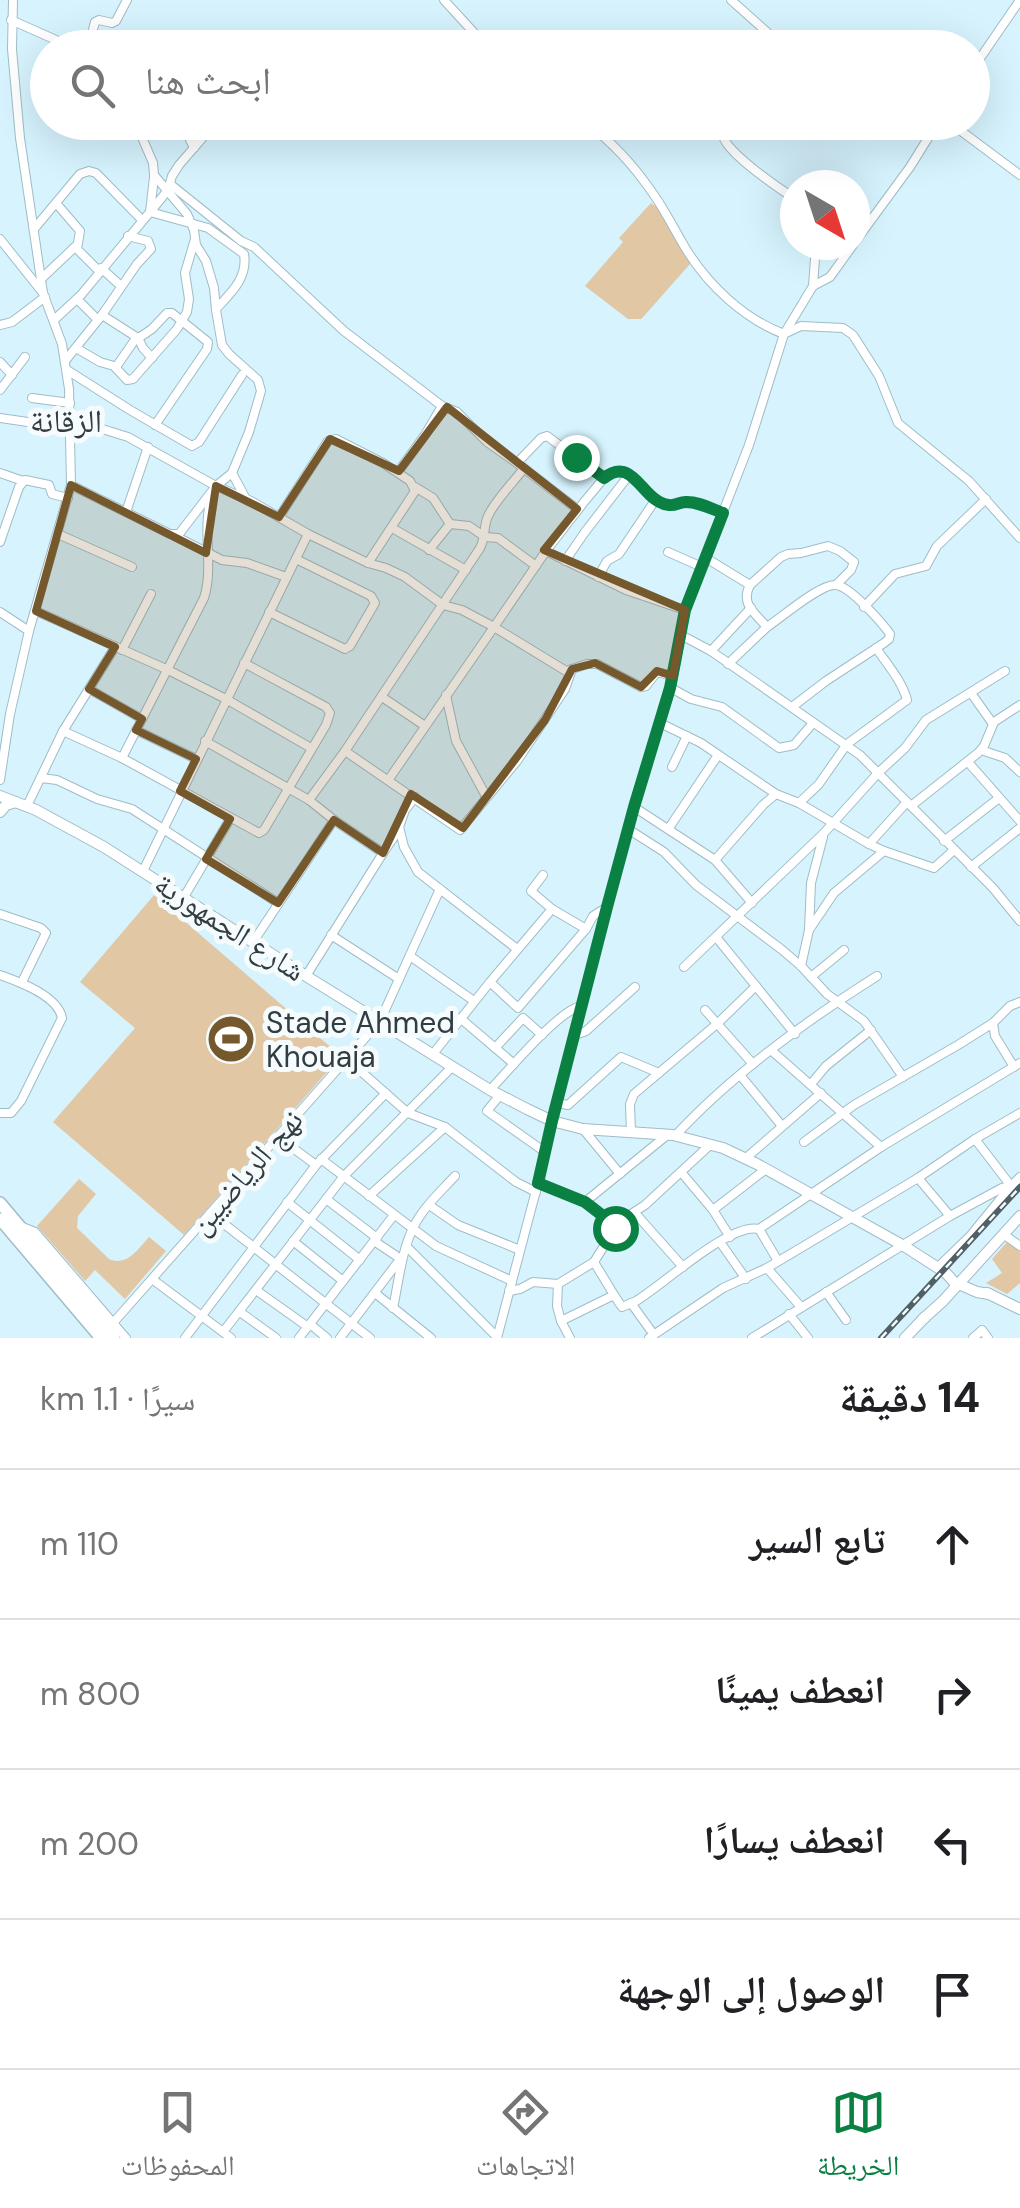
<!DOCTYPE html>
<html lang="ar">
<head>
<meta charset="utf-8">
<style>
  body { margin:0; font-family:"DM Sans","Noto Naskh Arabic",sans-serif; background:#f6f6f6; color:#202124; direction:rtl }
  .compass { position:absolute; left:780px; top:170px; width:90px; height:90px; border-radius:50%; background:#fff; box-shadow:0 10px 40px #0002; rotate:141deg }
  .stop { position:absolute; width:30px; height:30px; margin:-22px; border:8px solid #0b8043; border-radius:50%; background:#fff }
  .stop.end { background:#0b8043; border-color:#fff; box-shadow:0 2px 10px #0008 }
  .list { margin:0; padding:0; list-style:none }
  h2 { display:flex; justify-content:space-between; align-items:center; height:130px; margin:0; padding:0 40px; font-size:42px }
  h2 small { font-size:32px; font-weight:400; color:#757577 }
  .list li { display:grid; grid-template-columns:65px 1fr auto; gap:30px; align-items:center; box-sizing:border-box; height:150px; padding:0 40px; border-top:2px solid #e0e0e0 }
  .list b { display:block; font-size:38px; white-space:nowrap }
  .list em { font-size:32px; font-style:normal; color:#757577 }
  .icon { flex:none; width:55px; height:55px; fill:none; stroke:currentColor; stroke-width:2; stroke-linecap:round; stroke-linejoin:round }
  .map { position:relative; flex:none; width:1020px; height:1338px; overflow:hidden; direction:ltr }
  .search { position:absolute; background:#fff; box-shadow:0 10px 40px #0002; left:30px; right:30px; top:30px; height:110px; display:flex; align-items:center; gap:25px; box-sizing:border-box; padding:0 35px; border-radius:55px; color:#757577; font-size:38px }
  .sheet { height:730px; background:#fff }
  nav { display:flex; justify-content:space-around; align-items:center; box-sizing:border-box; height:140px; border-top:2px solid #e0e0e0; background:#fff; font-size:28px; color:#757577 }
  nav a { display:grid; justify-items:center; gap:5px }
  nav .on { color:#0b8043 }
  .map>svg:first-child { display:block }
  .green { fill:#e1c7a4 }
  .lines { fill:none; stroke-linecap:round; stroke-linejoin:round }
  .street-casing { stroke:#a0bcc7; stroke-width:10 }
  .secondary-casing { stroke:#a0bcc7; stroke-width:12 }
  .primary-casing { stroke:#a0bcc7; stroke-width:14 }
  .street { stroke:#fff; stroke-width:8 }
  .secondary { stroke:#fff; stroke-width:10 }
  .primary { stroke:#fff; stroke-width:11 }
  .rail-casing { stroke:#516066; stroke-width:6 }
  .rail { stroke:#f6fcfe; stroke-width:2.5; stroke-dasharray:8; stroke-linecap:butt }
  .route { stroke:#0b8043; stroke-width:12 }
  .marked { fill:#76582d; fill-opacity:0.2; stroke:#76582d; stroke-width:8; stroke-linejoin:round }
  .labels { text-anchor:middle; dominant-baseline:central; stroke-width:10; stroke-linejoin:round; paint-order:stroke }
  .street-label { font-size:30px; fill:#313d41; stroke:#f6fcfe }
  .poi-label { font-size:30px; fill:#313d41; stroke:#f6fcfe; text-anchor:start }
  .neighbourhood-label { font-size:32px; fill:#313d41; stroke:#f6fcfe }
</style>
</head>
<body>
<div class="map">
<svg width="1020" height="1338" viewBox="0 0 1020 1338">
  <rect width="100%" height="100%" fill="#d6f3fe"/>
  <!-- green -->
  <g class="green">
    <path d="M651 203 658 208 690 264 644 316 641 319H628L585 286 623 242 619 238Z"/>
    <path d="M154 895 341 1056 184 1235 53 1122 135 1028 80 982Z"/>
    <path d="M79 1179 96 1194 78 1216 77 1228 109 1259C127 1267 138 1249 149 1237L166 1251 125 1299 95 1270 85 1281 37 1226Z"/>
    <path d="M1007 1242 1020 1251V1283L1007 1294 986 1283 1002 1273 992 1259Z"/>
  </g>
  <g class="lines">
    <!-- street casing -->
    <g class="street-casing">
      <g id="street">
        <path d="M444 0 488 48"/>
        <path d="M731 0 768 33 780 48"/>
        <path d="M11 20 56 40 67 48"/>
        <path d="M88 48 95 22 99 20 112 23 116 21 127 0"/>
        <path d="M171 48 173 43"/>
        <path d="M972 70 1020 0"/>
        <path d="M190 122 186 131 194 148"/>
        <path d="M585 122C613 142 635 167 654 195 666 212 675 231 686 249 708 285 744 319 784 334L801 326 843 328 853 335 879 376 898 423 969 481 1020 538"/>
        <path d="M729 122C725 127 721 129 723 136 727 153 780 189 795 199"/>
        <path d="M949 122 1020 175"/>
        <path d="M170 184 241 241 254 247 344 331 442 406"/>
        <path d="M56 203 80 231 77 249 99 271"/>
        <path d="M151 211 168 190 172 176 179 165 205 135 221 122"/>
        <path d="M150 212 208 228 244 254C248 278 231 293 216 309"/>
        <path d="M34 229 80 174 89 171 96 173 142 220"/>
        <path d="M0 239 43 293"/>
        <path d="M855 242 910 167 938 122"/>
        <path d="M101 268 121 286"/>
        <path d="M41 279 77 245"/>
        <path d="M813 286 816 245"/>
        <path d="M77 299 98 320"/>
        <path d="M102 315 138 338 143 348 152 358"/>
        <path d="M54 320 81 295 150 212 154 177"/>
        <path d="M0 325 12 322 45 297"/>
        <path d="M76 348 100 362 114 366 127 380 133 379 177 329 187 312 189 299 185 273 195 239"/>
        <path d="M65 361 102 315 137 264 151 249 148 241 128 236"/>
        <path d="M0 362 12 375"/>
        <path d="M116 367 134 341 152 329 167 313H172L208 342 207 349 155 425"/>
        <path d="M67 370 130 410 192 446 199 442 242 375"/>
        <path d="M0 390 25 357"/>
        <path d="M32 398 70 403"/>
        <path d="M0 418 69 428"/>
        <path d="M70 419 128 437 216 486 251 501 308 534 368 563 386 568 405 577 443 605 462 610 494 627 389 779"/>
        <path d="M517 463 541 438 547 436 604 478"/>
        <path d="M398 472 425 435 442 406 457 412 487 442 517 463 577 509"/>
        <path d="M0 473 23 481"/>
        <path d="M232 473 246 499"/>
        <path d="M71 485 170 534H179L216 486 232 473 249 432 261 391 258 380 229 354 222 345 216 310 214 288 206 261 196 245 194 230 187 214 154 175 153 163 141 135 138 122"/>
        <path d="M415 487 433 498 450 524 469 526 485 537 498 538 536 566"/>
        <path d="M126 512 148 447"/>
        <path d="M279 517 328 441 336 439 383 463 410 481 415 491 368 563"/>
        <path d="M392 528 466 570"/>
        <path d="M58 534 132 567"/>
        <path d="M175 536 222 560 247 563 286 577"/>
        <path d="M0 542 19 487 25 480 49 485 52 494 68 498"/>
        <path d="M429 550 450 524"/>
        <path d="M546 551 584 502 604 478 616 471H624L656 499 666 505 691 503 723 513"/>
        <path d="M668 552 702 567"/>
        <path d="M706 558 750 585C740 604 755 613 767 627L728 664"/>
        <path d="M565 561 585 532 629 475"/>
        <path d="M598 577 607 561 619 554 656 499"/>
        <path d="M750 585 781 557 788 554 801 553 828 546 840 551 854 562 851 570 836 585"/>
        <path d="M864 607 895 574 926 566 937 546 986 499"/>
        <path d="M36 611 166 669 226 699 311 748"/>
        <path d="M0 612 29 631"/>
        <path d="M269 612 345 649 350 646 375 603 371 596 296 559"/>
        <path d="M767 627C781 618 821 583 836 585 850 586 882 623 890 634L889 639 884 643 826 681 792 707"/>
        <path d="M681 635 711 651 860 755 993 888 1020 921"/>
        <path d="M122 650 151 594"/>
        <path d="M711 651 751 608"/>
        <path d="M673 676 657 672 646 686 641 687 597 664H587L566 671 494 627 546 551 626 590 685 610"/>
        <path d="M671 688 691 699 722 707 779 748 794 745 813 723"/>
        <path d="M89 689 142 719"/>
        <path d="M971 693 993 724"/>
        <path d="M446 695 456 741 486 796"/>
        <path d="M382 697 425 726"/>
        <path d="M660 723 701 743 776 794 799 803 869 844 884 851 934 868 954 850"/>
        <path d="M136 730 196 759"/>
        <path d="M63 731 122 758 259 833 264 830 326 725 330 713 326 707 244 663"/>
        <path d="M205 741 309 800 334 820 383 853 306 976"/>
        <path d="M981 750 1005 758 1020 772"/>
        <path d="M345 751 460 830 517 761 565 689 572 669"/>
        <path d="M122 758 204 598C214 567 202 532 211 498"/>
        <path d="M968 762 1020 821"/>
        <path d="M672 767 687 736"/>
        <path d="M41 778 57 780 97 799 132 809 278 903"/>
        <path d="M0 780 10 714 29 631 71 485 69 389 62 344 43 293 20 138 12 49 13 0"/>
        <path d="M415 797 405 810 399 827 404 847 418 872 517 949"/>
        <path d="M309 800 345 751 480 548C486 537 483 527 488 516 496 499 513 483 524 468"/>
        <path d="M799 803 819 784 847 744 907 700C902 681 887 664 876 648"/>
        <path d="M27 806 63 731 115 647"/>
        <path d="M911 806 978 753 984 746 994 722 1020 705"/>
        <path d="M634 807 715 860 752 903"/>
        <path d="M669 828 718 755"/>
        <path d="M628 829 664 852 696 885 781 949 801 966 827 994 864 1021 903 1077"/>
        <path d="M944 841 999 798"/>
        <path d="M869 844 907 802"/>
        <path d="M383 853 398 831"/>
        <path d="M715 860 763 805 776 794"/>
        <path d="M971 867 1020 828"/>
        <path d="M143 871 308 534"/>
        <path d="M543 875 531 891 552 909"/>
        <path d="M184 897 230 819"/>
        <path d="M0 914 41 928 46 933 22 982"/>
        <path d="M586 929 593 916 607 907"/>
        <path d="M809 930 811 883 823 837"/>
        <path d="M331 935 399 979"/>
        <path d="M716 937 795 1034"/>
        <path d="M253 942 334 820"/>
        <path d="M410 956 474 1001"/>
        <path d="M801 966 809 930 834 893 884 851"/>
        <path d="M684 967 824 833 878 773 905 748 926 720 1005 671"/>
        <path d="M0 975C20 982 58 996 62 1018L21 1101 11 1113H0"/>
        <path d="M811 977 844 950"/>
        <path d="M705 1010 753 1064"/>
        <path d="M460 1018 514 1064"/>
        <path d="M993 1023 995 1036 1014 1067"/>
        <path d="M575 1035 586 1031 635 987"/>
        <path d="M495 1048 523 1018 542 1035"/>
        <path d="M772 1051 881 1147"/>
        <path d="M433 1054 490 982 552 909 586 929 518 1008 490 982"/>
        <path d="M347 1059 408 1113 445 1127 516 1182 536 1192"/>
        <path d="M740 1075 782 1126"/>
        <path d="M811 1084 826 1066 871 1030"/>
        <path d="M490 1090C509 1070 558 1011 581 1006"/>
        <path d="M500 1095 487 1111 545 1152"/>
        <path d="M557 1103 568 1105 621 1057 659 1073"/>
        <path d="M583 1129 620 1174"/>
        <path d="M631 1133 630 1104 634 1094 718 1023 756 986"/>
        <path d="M675 1136C732 1074 806 1021 877 976"/>
        <path d="M278 1137 316 1165"/>
        <path d="M804 1142 854 1105 958 1045 993 1023 1010 1006 1020 1002"/>
        <path d="M746 1158 821 1093"/>
        <path d="M321 1159 436 1246 512 1281"/>
        <path d="M681 1172 713 1210 730 1237"/>
        <path d="M918 1178 950 1216"/>
        <path d="M538 1183 585 1202 666 1136"/>
        <path d="M369 1196 445 1127"/>
        <path d="M326 1199 377 1238"/>
        <path d="M287 1202 360 1260"/>
        <path d="M585 1202 617 1226"/>
        <path d="M429 1205 458 1225 520 1250"/>
        <path d="M713 1210 766 1169"/>
        <path d="M210 1213 370 1338"/>
        <path d="M635 1213 683 1267"/>
        <path d="M20 1226 35 1232 126 1338"/>
        <path d="M1003 1234 1020 1246"/>
        <path d="M293 1241 343 1281"/>
        <path d="M374 1241 401 1259"/>
        <path d="M720 1242 746 1279"/>
        <path d="M406 1246 497 1337"/>
        <path d="M778 1261 759 1229 881 1147 1020 1063"/>
        <path d="M594 1262 614 1295"/>
        <path d="M767 1268 801 1307"/>
        <path d="M937 1268 971 1235 1011 1186 975 1139"/>
        <path d="M152 1279 231 1338"/>
        <path d="M558 1284 557 1306 561 1321"/>
        <path d="M256 1290 308 1327"/>
        <path d="M509 1291 520 1289 533 1282 558 1284 594 1262 619 1222 645 1205 711 1144"/>
        <path d="M826 1292 846 1320"/>
        <path d="M375 1293 431 1338"/>
        <path d="M631 1303 654 1335"/>
        <path d="M393 1308C400 1276 402 1240 422 1213 431 1200 444 1188 455 1176"/>
        <path d="M240 1312 276 1338"/>
        <path d="M789 1314 808 1338"/>
        <path d="M113 1323 380 1021 440 889"/>
        <path d="M310 1324 327 1338"/>
        <path d="M223 1332 344 1176 452 1067"/>
        <path d="M185 1338 316 1165 386 1093"/>
        <path d="M299 1338 394 1215"/>
        <path d="M340 1338 401 1258"/>
        <path d="M497 1338 538 1183 552 1121 607 907 634 807 671 688 685 610 749 445 784 334 813 286 830 277 853 245"/>
        <path d="M570 1338 561 1321 614 1295 622 1307 636 1301C663 1285 730 1222 759 1229"/>
        <path d="M649 1338 723 1288 767 1268 918 1178 975 1139 1020 1113"/>
        <path d="M752 1338 950 1216 1002 1188 1011 1186 1020 1177"/>
        <path d="M973 1338 982 1330 988 1338"/>
      </g>
    </g>
    <!-- secondary casing -->
    <g class="secondary-casing">
      <g id="secondary">
        <path d="M0 796 36 810 104 847 306 976 490 1090 527 1109 552 1121 583 1129 673 1135 723 1148 757 1164 904 1246 946 1273 954 1282 977 1292 989 1294"/>
        <path d="M0 812 6 805 16 802"/>
        <path d="M987 1293 1020 1309"/>
        <path d="M923 1319 943 1301 1020 1216"/>
        <path d="M905 1338 925 1317"/>
      </g>
    </g>
    <!-- primary casing -->
    <g class="primary-casing">
      <g id="primary">
        <path d="M0 1203 114 1338"/>
        <path d="M0 1219 101 1338"/>
      </g>
    </g>
    <!-- street -->
    <use href="#street" class="street"/>
    <!-- secondary -->
    <use href="#secondary" class="secondary"/>
    <!-- primary -->
    <use href="#primary" class="primary"/>
    <!-- rail casing -->
    <g class="rail-casing">
      <path id="rail" d="M881 1338 1020 1187"/>
    </g>
    <!-- rail -->
    <use href="#rail" class="rail"/>
  </g>
  <g class="lines">
    <!-- route -->
    <path class="route" d="M576 457 604 478C634 454 642 503 669 505 675 506 680 502 685 502 697 501 712 509 723 513L685 610 670 688 634 807 607 907 552 1121 538 1183 585 1202 616 1226 615 1228"/>
  </g>
  <!-- marked area -->
  <path class="marked" d="M447 407 577 509 544 550 685 610 673 676 657 671 641 687 595 663 572 669 545 720 463 828 411 794 383 853 334 820 278 903 206 859 230 819 180 791 196 759 136 730 142 719 89 689 115 647 36 611 71 485 206 553 216 486 279 517 330 439 399 471Z"/>
  <!-- icons -->
  <defs>
    <g id="stadium-disc" transform="scale(2.5)"><circle r="9.5" fill="#76582d" stroke="#f6fcfe"/><path d="M0-5a6.5 5 0 1 0 0 10a6.5 5 0 1 0 0-10ZM-3.5-1.8h7v3.6h-7Z" fill="#fff"/></g>
  </defs>
  <g fill-rule="evenodd">
    <use href="#stadium-disc" x="231" y="1039"/>
  </g>
  <g class="labels">
    <!-- street labels -->
    <g class="street-label">
      <text transform="translate(230 927) rotate(33)">شارع الجمهورية</text>
      <text transform="translate(246 1172) rotate(-49)">نهج الرياضيين</text>
    </g>
    <!-- poi labels -->
    <g class="poi-label">
      <text x="266" y="1022">Stade Ahmed<tspan x="266" dy="34">Khouaja</tspan></text>
    </g>
    <!-- neighbourhood labels -->
    <g class="neighbourhood-label">
      <text x="66" y="421">الزقانة</text>
    </g>
  </g>
</svg>
<svg class="compass" viewBox="-18 -18 36 36"><path d="M0-13l5 13h-10z" fill="#e53935"/><path d="M0 13l5-13h-10z" fill="#757577"/></svg>
<div class="stop" style="left:615px;top:1228px"></div>
<div class="stop end" style="left:576px;top:457px"></div>
<div class="search"><svg class="icon" aria-label="search" viewBox="0 0 24 24"><circle cx="10" cy="10" r="6"/><path d="M15 15l6 6"/></svg>ابحث هنا</div>
</div>
<section class="sheet">
<h2>14 دقيقة<small>سيرًا · 1.1 km</small></h2>
<ul class="list">
<li><svg class="icon" aria-label="ahead" viewBox="0 0 24 24"><path d="M12 20V5M6 11l6-6 6 6"/></svg><div><b>تابع السير</b></div><em>110 m</em></li>
<li><svg class="icon" aria-label="right" viewBox="0 0 24 24"><path d="M7 20v-9h11M14 6l5 5-5 5"/></svg><div><b>انعطف يمينًا</b></div><em>800 m</em></li>
<li><svg class="icon" aria-label="left" viewBox="0 0 24 24"><path d="M17 20v-9H6M10 6l-5 5 5 5"/></svg><div><b>انعطف يسارًا</b></div><em>200 m</em></li>
<li><svg class="icon" aria-label="arrive" viewBox="0 0 24 24"><path d="M6 21V4h12l-3 4 3 4H6"/></svg><div><b>الوصول إلى الوجهة</b></div></li>
</ul>
</section>
<nav>
<a class="on"><svg class="icon" aria-label="map" viewBox="0 0 24 24"><path d="M3 6l6-2 6 2 6-2v14l-6 2-6-2-6 2zM9 4v14M15 6v14"/></svg>الخريطة</a>
<a><svg class="icon" aria-label="directions" viewBox="0 0 24 24"><path d="M12 3l9 9-9 9-9-9zM9 14v-3h6M13 9l2 2-2 2"/></svg>الاتجاهات</a>
<a><svg class="icon" aria-label="saved" viewBox="0 0 24 24"><path d="M7 4h10v16l-5-4-5 4z"/></svg>المحفوظات</a>
</nav>
</body>
</html>
